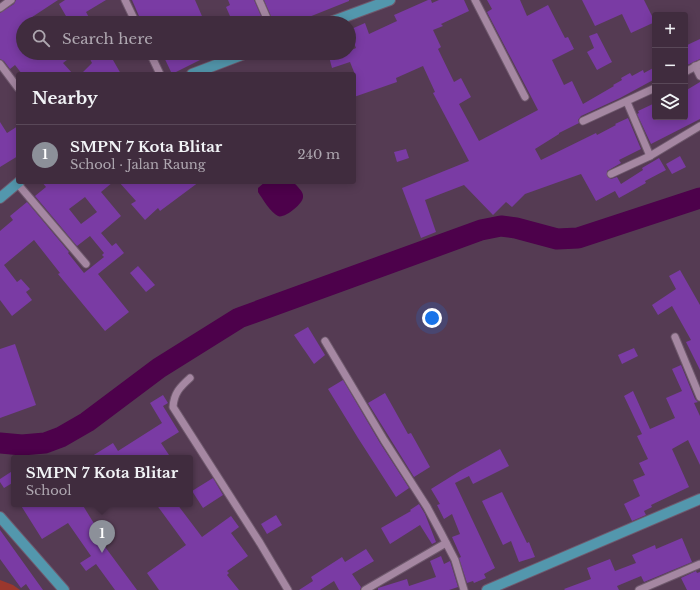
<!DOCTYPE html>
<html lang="en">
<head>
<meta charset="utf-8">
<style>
  body { margin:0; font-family:"Libre Baskerville",serif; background:#473445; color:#f1f3f6 }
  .controls { position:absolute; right:12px; top:12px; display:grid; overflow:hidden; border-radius:4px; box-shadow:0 2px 10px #0003 }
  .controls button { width:36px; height:36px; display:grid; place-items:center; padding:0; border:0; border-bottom:1px solid #594858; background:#402c3e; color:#f1f3f6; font:20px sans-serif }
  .you { position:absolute; left:432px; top:318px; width:14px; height:14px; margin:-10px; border:3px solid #fff; border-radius:50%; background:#1a73e8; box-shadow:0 0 0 6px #1a73e833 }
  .badge { display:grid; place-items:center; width:26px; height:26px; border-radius:50%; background:#8c9099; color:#fff; font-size:13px; font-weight:700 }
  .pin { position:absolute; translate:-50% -33px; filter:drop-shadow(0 1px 2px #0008) }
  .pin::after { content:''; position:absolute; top:21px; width:14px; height:12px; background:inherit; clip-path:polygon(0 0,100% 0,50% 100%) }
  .popup { position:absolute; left:11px; top:455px; width:182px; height:52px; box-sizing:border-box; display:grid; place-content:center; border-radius:4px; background:#402c3e; filter:drop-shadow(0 1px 3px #0005); font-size:13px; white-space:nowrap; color:#aea7b0 }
  .popup b { font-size:15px; color:#f1f3f6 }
  .popup::after { content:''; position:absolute; left:50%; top:100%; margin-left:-8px; border:8px solid transparent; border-top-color:#402c3e }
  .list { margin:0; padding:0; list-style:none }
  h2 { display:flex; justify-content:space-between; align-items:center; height:52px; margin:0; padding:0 16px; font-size:17px }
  h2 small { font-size:13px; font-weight:400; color:#aea7b0 }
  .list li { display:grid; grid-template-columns:26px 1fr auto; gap:12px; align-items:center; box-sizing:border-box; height:60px; padding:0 16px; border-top:1px solid #594858 }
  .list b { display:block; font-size:15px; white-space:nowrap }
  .list p { margin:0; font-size:13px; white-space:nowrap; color:#aea7b0 }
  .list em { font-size:13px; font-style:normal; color:#aea7b0 }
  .icon { flex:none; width:22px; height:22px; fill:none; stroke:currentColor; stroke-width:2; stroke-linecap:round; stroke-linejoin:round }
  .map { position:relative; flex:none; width:700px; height:590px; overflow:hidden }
  .search { position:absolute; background:#402c3e; box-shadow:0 2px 10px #0003; left:16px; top:16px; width:340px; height:44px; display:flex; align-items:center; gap:10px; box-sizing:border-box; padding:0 14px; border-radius:22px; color:#aea7b0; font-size:15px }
  .panel { position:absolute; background:#402c3e; box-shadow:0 2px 10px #0003; left:16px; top:72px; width:340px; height:112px; border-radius:4px }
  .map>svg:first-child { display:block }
  .green { fill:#9b372d }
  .water { fill:#4d014b }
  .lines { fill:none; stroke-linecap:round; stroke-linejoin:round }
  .river { stroke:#4d014b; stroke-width:21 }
  .building { fill:#7a3ba4; fill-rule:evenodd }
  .minor-casing { stroke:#6f596d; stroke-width:9 }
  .major-casing { stroke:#6f596d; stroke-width:12 }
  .minor { stroke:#a587a2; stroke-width:7 }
  .major { stroke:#5397ad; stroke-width:10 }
</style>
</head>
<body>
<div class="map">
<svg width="700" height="590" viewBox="0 0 700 590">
  <rect width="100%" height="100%" fill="#553b53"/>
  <!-- green -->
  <path class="green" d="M0 580 13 585 20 590H0Z"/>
  <!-- water -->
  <path class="water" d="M265 182H293C297 186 304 192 303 197 303 204 284 219 278 216 271 213 262 198 258 192V188Z"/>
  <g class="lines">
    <!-- river -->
    <path class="river" d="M0 443 22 445 45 443 61 437 87 422 159 368 239 318 481 230 501 226 516 228 557 239 578 238 700 198"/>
  </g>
  <!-- building -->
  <g class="building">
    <path d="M16 0H58L23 23V53H76L63 63 73 74H22L15 65 10 69 4 61 0 59V13L14 4Z"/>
    <path d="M65 0H106L86 12 92 23H70L59 4Z"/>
    <path d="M132 0H195L205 23H142Z"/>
    <path d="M228 0H254L264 23H233L226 7 230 5Z"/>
    <path d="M264 0H349V1L304 19 303 16 284 23H274Z"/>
    <path d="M428 0H431L432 3 439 0H464L469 11 441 24 443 26 433 30 441 47 438 49 454 82 461 78 471 97 459 104 479 141 538 110 487 12 492 9 487 0H520L527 16 548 5 565 38 568 37 574 49 552 60 564 85 572 81 583 104 614 86 613 85 622 80 621 78 630 73 632 76 643 70 644 73 655 67V79L620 98 581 116 578 120 579 123 559 133V134L535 149 541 160 596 133 597 135 616 125 615 124 628 118 641 149 619 160 621 163 607 171V176L611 179 617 177 621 184 643 170 642 168 659 158 666 170 645 181 646 183 619 198 615 191 596 201 581 174 525 194 512 207 506 202 493 215 464 185 425 200 436 232 421 238 402 188 469 161 433 93 435 92 423 66 396 78 397 82 354 97V72L350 62 332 68 328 53H349V51L356 48 349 30 365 23 369 34 397 21 394 15Z"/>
    <path d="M582 0H644L655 22 631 33 622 14 595 26Z"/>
    <path d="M597 33 612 62 597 70 587 52 594 48 589 36Z"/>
    <path d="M700 39V59L685 66V46Z"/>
    <path d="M87 53H109L121 74H81L92 63Z"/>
    <path d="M162 53H214L172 74Z"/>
    <path d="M700 82V119L651 144 637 114 639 113 638 111 655 103V117H685V91Z"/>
    <path d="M0 122 7 133 18 126V156L0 167Z"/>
    <path d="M406 149 409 158 397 162 394 152Z"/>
    <path d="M680 156 686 167 672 174 666 164Z"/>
    <path d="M42 182H113L101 192 121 216 101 233 112 246 116 243 124 253 98 274 129 312 105 331 58 274 60 273 34 240 4 265 17 282 21 279 30 289 26 292 32 300 12 316 0 300V231L13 220 10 216 27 202 69 252 68 253 84 273 104 257 102 255 104 253 90 236 77 246 35 196 46 187ZM85 197 97 212 81 224 69 209Z"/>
    <path d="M119 182H199L160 211 158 208 145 220 131 204 136 201Z"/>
    <path d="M138 266 155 285 146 292 130 273Z"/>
    <path d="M680 270 700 305V370L686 342 691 340 672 306 658 315 652 305 676 289 669 276Z"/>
    <path d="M308 327 325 355 314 364 294 335Z"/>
    <path d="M15 344 36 405 0 418V349Z"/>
    <path d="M634 348 638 356 622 364 618 355Z"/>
    <path d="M681 365 695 399 698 402 694 403 700 416V465L688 440 672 449 689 487 651 505 652 507 644 511 646 515 632 521 624 504 640 496 633 480 645 475 639 463 648 459 637 436 642 434 624 396 633 391 650 429 675 418 666 398 682 391 672 369Z"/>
    <path d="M343 380 380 443 409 488 396 497 358 438 328 389Z"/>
    <path d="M385 393 408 434 411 433 430 467 414 477 368 403Z"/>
    <path d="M163 395 168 403 163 406 179 432 161 443 171 458H89L113 443 118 451 162 423 150 403Z"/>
    <path d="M500 449 509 466 473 484 469 476 455 483 495 568 484 574 486 578 474 583 473 581 467 583 459 558 461 557 452 537 460 534 452 514 444 519 437 505 440 504 431 489 460 471Z"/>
    <path d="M14 470V482L4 488 0 482V479Z"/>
    <path d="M213 478 223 495 203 508 192 491Z"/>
    <path d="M502 492 527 543 529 542 535 557 519 562 511 541 503 545 482 501Z"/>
    <path d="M20 504H82L98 530 94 532 137 590H115L96 564 86 571 80 563 91 556 68 523 42 539Z"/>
    <path d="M156 504H177L202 537 231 516 239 527 231 533 248 556 227 571 229 573 227 575 239 590H159L147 573 186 545Z"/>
    <path d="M419 504 425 514 436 542 432 544 420 525 390 544 381 528 411 511 410 510Z"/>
    <path d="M276 515 282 525 267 534 261 524Z"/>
    <path d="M0 530 43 590H30L26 584 21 588 0 559Z"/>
    <path d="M682 538 692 562 644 582 641 576 617 586 619 590H565L564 589 591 579 587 568 610 559 615 571 636 563 632 555 655 545 656 549Z"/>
    <path d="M366 549 374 561 352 574 361 587 360 590H339L334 581 320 590H299L313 581 311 577 342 557 345 562Z"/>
    <path d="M441 556 444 564 450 561 458 587 449 590H378V588L407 579 409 586 436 577 430 561Z"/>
    <path d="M696 571 697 573 700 572V590H687L681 578Z"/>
  </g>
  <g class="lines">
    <!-- minor casing -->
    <g class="minor-casing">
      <g id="minor">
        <path d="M125 0 136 23"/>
        <path d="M259 0 269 23"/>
        <path d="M475 0 525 97"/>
        <path d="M0 8 11 0"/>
        <path d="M150 53 160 74"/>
        <path d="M0 64 18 88"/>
        <path d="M695 66 700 76"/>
        <path d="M685 72 700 64"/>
        <path d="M627 102 650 156"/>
        <path d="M583 121 655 88"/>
        <path d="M611 174 650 156 700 126"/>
        <path d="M17 183 86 264"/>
        <path d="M675 337 700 397"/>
        <path d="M325 341 384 440 427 507 441 533 455 560 464 590"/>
        <path d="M190 378C180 387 174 393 173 407L260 543 288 590"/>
        <path d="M365 590 446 543"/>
        <path d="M639 590 700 564"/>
      </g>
    </g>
    <!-- major casing -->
    <g class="major-casing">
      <g id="major">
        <path d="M328 23 390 0"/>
        <path d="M192 74 247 53"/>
        <path d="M0 198 19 182"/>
        <path d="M0 517 64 590"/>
        <path d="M487 590 700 499"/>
      </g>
    </g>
    <!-- minor -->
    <use href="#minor" class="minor"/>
    <!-- major -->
    <use href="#major" class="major"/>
  </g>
</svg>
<div class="controls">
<button>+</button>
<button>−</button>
<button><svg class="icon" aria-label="layers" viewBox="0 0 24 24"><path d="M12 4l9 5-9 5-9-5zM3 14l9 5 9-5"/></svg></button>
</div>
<div class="you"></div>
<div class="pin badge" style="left:102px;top:553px">1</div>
<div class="popup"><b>SMPN 7 Kota Blitar</b>School</div>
<div class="search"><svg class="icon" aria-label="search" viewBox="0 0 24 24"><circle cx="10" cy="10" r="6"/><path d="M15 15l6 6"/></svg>Search here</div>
<section class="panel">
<h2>Nearby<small></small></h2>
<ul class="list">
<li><span class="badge">1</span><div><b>SMPN 7 Kota Blitar</b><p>School · Jalan Raung</p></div><em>240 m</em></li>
</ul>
</section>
</div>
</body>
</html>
